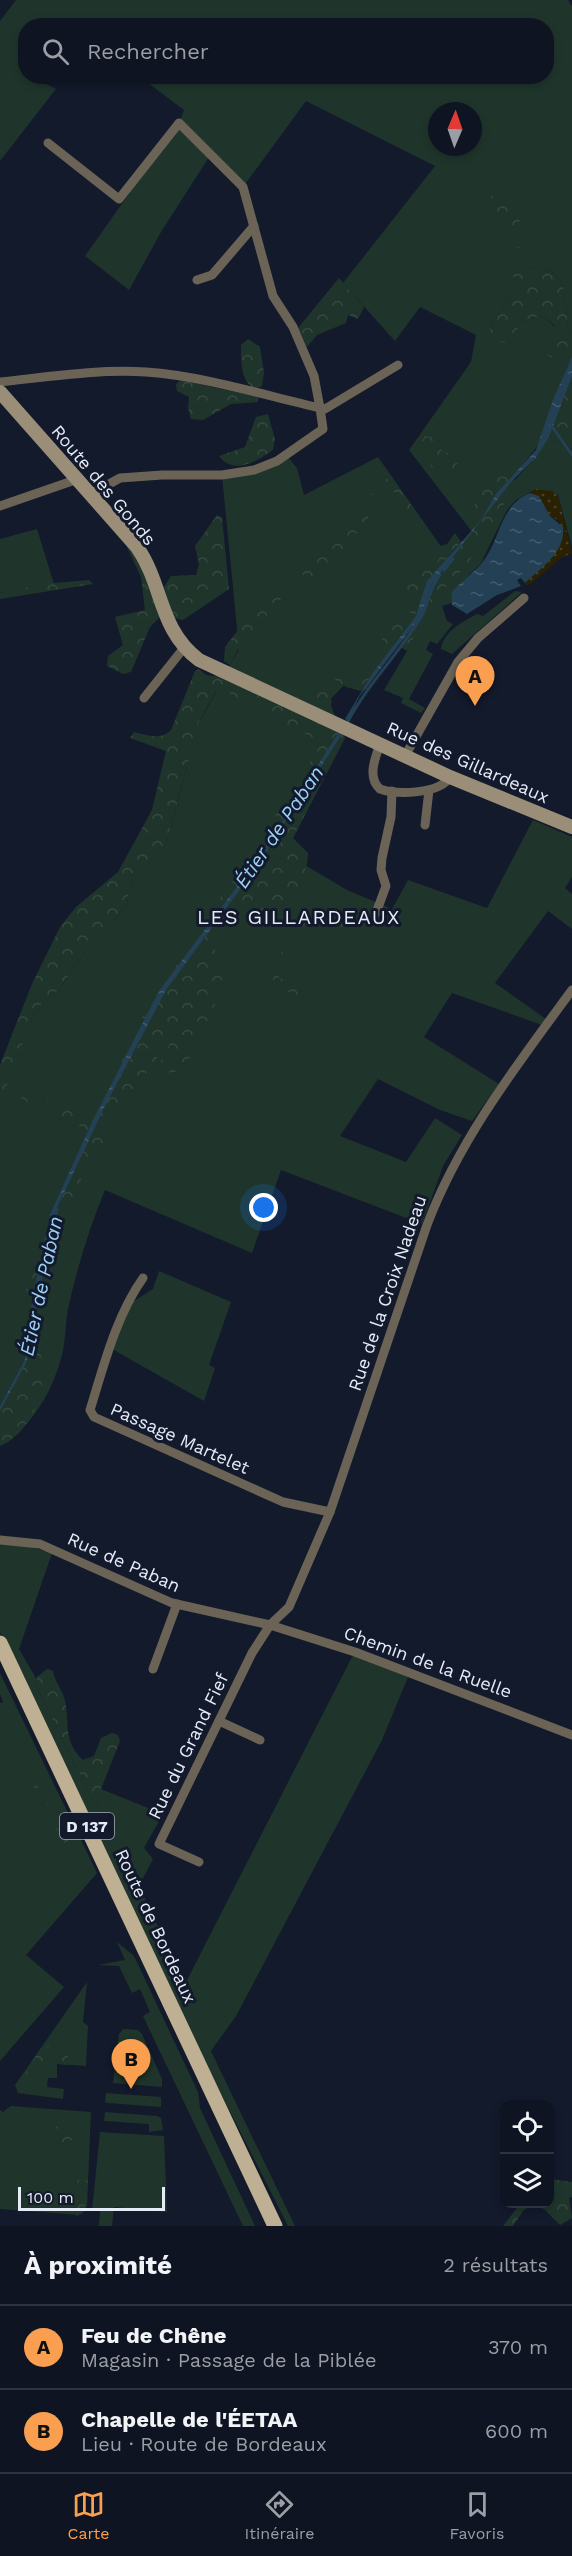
<!DOCTYPE html>
<html lang="fr">
<head>
<meta charset="utf-8">
<style>
  body { margin:0; font-family:"Work Sans",sans-serif; background:#171d2a; color:#f1f3f6 }
  .controls { position:absolute; right:18px; bottom:18px; display:grid; overflow:hidden; border-radius:12px; box-shadow:0 3px 9px #0003 }
  .controls button { width:54px; height:54px; display:grid; place-items:center; padding:0; border:0; border-bottom:2px solid #2e333f; background:#0e1421; color:#f1f3f6; font:30px sans-serif }
  .compass { position:absolute; left:428px; top:102px; width:54px; height:54px; border-radius:50%; background:#0e1421; box-shadow:0 3px 9px #0003; rotate:2deg }
  .scale { position:absolute; left:18px; bottom:15px; width:147px; box-sizing:border-box; padding-left:6px; border:3px solid #e6ebf8; border-top:0; font-size:16px; line-height:21px; white-space:nowrap; color:#e6ebf8; -webkit-text-stroke:4px #131a2c; paint-order:stroke }
  .you { position:absolute; left:264px; top:1208px; width:21px; height:21px; margin:-15px; border:4px solid #fff; border-radius:50%; background:#1a73e8; box-shadow:0 0 0 9px #1a73e833 }
  .badge { display:grid; place-items:center; width:39px; height:39px; border-radius:50%; background:#fa9f4f; color:#111; font-size:20px; font-weight:700 }
  .pin { position:absolute; translate:-50% -50px; filter:drop-shadow(0 2px 3px #0008) }
  .pin::after { content:''; position:absolute; top:32px; width:21px; height:18px; background:inherit; clip-path:polygon(0 0,100% 0,50% 100%) }
  .list { margin:0; padding:0; list-style:none }
  h2 { display:flex; justify-content:space-between; align-items:center; height:78px; margin:0; padding:0 24px; font-size:26px }
  h2 small { font-size:20px; font-weight:400; color:#9b9ea5 }
  .list li { display:grid; grid-template-columns:39px 1fr auto; gap:18px; align-items:center; box-sizing:border-box; height:84px; padding:0 24px; border-top:2px solid #2e333f }
  .list b { display:block; font-size:22px; white-space:nowrap }
  .list p { margin:0; font-size:20px; white-space:nowrap; color:#9b9ea5 }
  .list em { font-size:20px; font-style:normal; color:#9b9ea5 }
  .icon { flex:none; width:33px; height:33px; fill:none; stroke:currentColor; stroke-width:2; stroke-linecap:round; stroke-linejoin:round }
  .map { position:relative; flex:none; width:572px; height:2226px; overflow:hidden }
  .search { position:absolute; background:#0e1421; box-shadow:0 3px 9px #0003; left:18px; right:18px; top:18px; height:66px; display:flex; align-items:center; gap:15px; box-sizing:border-box; padding:0 21px; border-radius:24px; color:#9b9ea5; font-size:22px }
  .sheet { height:246px; background:#0e1421 }
  nav { display:flex; justify-content:space-around; align-items:center; box-sizing:border-box; height:84px; border-top:2px solid #2e333f; background:#0e1421; font-size:16px; color:#9b9ea5 }
  nav a { display:grid; justify-items:center; gap:3px }
  nav .on { color:#fa9f4f }
  .map>svg:first-child { display:block }
  .green { fill:#1f352b; fill-rule:evenodd }
  .forest { fill:url(#forest-crowns) }
  .sand { fill:url(#sand-dots) }
  .water { fill:url(#water-ripples) }
  .lines { fill:none; stroke-linecap:round; stroke-linejoin:round }
  .stream { stroke:#234055; stroke-width:3 }
  .street { stroke:#6b6456; stroke-width:9 }
  .secondary { stroke:#9a8e78; stroke-width:14 }
  .primary { stroke:#bfaf93; stroke-width:15 }
  .labels { text-anchor:middle; dominant-baseline:central; stroke-width:6; stroke-linejoin:round; paint-order:stroke }
  .shield { fill:#131a2c; stroke:#a7acbb; stroke-width:1.5 }
  .shield-label { font-size:16px; font-weight:bold; fill:#e6ebf8 }
  .street-label { font-size:18px; fill:#e6ebf8; stroke:#131a2c }
  .water-label { font-size:20px; font-style:italic; fill:#9ad1fa; stroke:#131a2c }
  .neighbourhood-label { font-size:20px; letter-spacing:1.5px; fill:#e6ebf8; stroke:#131a2c }
</style>
</head>
<body>
<div class="map">
<svg width="572" height="2226" viewBox="0 0 572 2226">
  <defs>
    <pattern id="forest-crowns" width="20" height="18" patternUnits="userSpaceOnUse" patternTransform="scale(1.5)"><rect width="20" height="18" fill="#1f352b"/><path d="M2 6a3 3 0 1 1 6 0M12 15a3 3 0 1 1 6 0" fill="none" stroke="#354940"/></pattern>
    <pattern id="sand-dots" width="8" height="8" patternUnits="userSpaceOnUse" patternTransform="scale(1.5)"><rect width="8" height="8" fill="#292101"/><path d="M2 2h.1M6 6h.1" fill="none" stroke="#484127" stroke-width="1.8" stroke-linecap="round"/></pattern>
    <pattern id="water-ripples" width="26" height="14" patternUnits="userSpaceOnUse" patternTransform="scale(1.5)"><rect width="26" height="14" fill="#234055"/><path d="M2 4q2-2 4 0t4 0M15 11q2-2 4 0t4 0" fill="none" stroke="#435c6e"/></pattern>
  </defs>
  <rect width="100%" height="100%" fill="#131a2c"/>
  <!-- green -->
  <g class="green">
    <path d="M16 0H568L572 6V333L568 325 563 283 550 270 531 268 517 260V284L490 328 544 316 555 327 568 366 539 444 492 504 536 458 549 435 552 439 568 445 572 450V547L558 495 532 491 516 500 507 510 481 563 451 593 452 603 442 606 447 621 453 624 437 644 430 641 426 650 433 654 409 699 425 708 421 713 401 703 403 698 384 690 407 651 399 646 421 616 473 533 409 450 471 362 476 335 420 307 395 341 343 283 435 166 306 101 243 187 211 154 161 232 129 290 85 256 179 123 184 110 140 77 546 76V26H26V76L47 77 44 83 56 89 0 161V21ZM437 111H473V147H437Z"/>
    <path d="M288 457 297 468 304 495 378 457 449 558 416 616 366 690 347 682 329 701 336 718 229 667 239 649 222 475Z"/>
    <path d="M37 529 54 584 0 593V539Z"/>
    <path d="M515 591 522 592 452 654 441 649C443 632 462 622 477 614L483 616Z"/>
    <path d="M224 677 339 732 257 860 192 948 257 864 342 732 345 738 285 853 347 890 392 909 408 880 487 908 533 820 572 837V877L565 888 572 894V929L548 911 495 983 546 1019 542 1025 452 993 424 1037 499 1084 472 1121 440 1110 378 1079 340 1136 406 1162 435 1118 462 1135 443 1166 422 1224 281 1170 252 1253 105 1190C89 1229 77 1268 68 1309 65 1324 66 1340 62 1355 53 1390 35 1420 7 1443L0 1439V1410L27 1361 35 1302 55 1212 102 1108 162 991 190 952 159 991 92 1123 50 1214 32 1300 25 1359 0 1406V1095L32 1018 45 999 57 992 89 947 126 907 131 884 166 844 187 767 181 756Z"/>
    <path d="M159 1271 231 1302 209 1365 215 1368 204 1401 112 1349 131 1303 153 1289Z"/>
    <path d="M0 1543 24 1545 52 1553 19 1649 37 1680 36 1686 92 1799 101 1809V1789L163 1814 144 1848 153 1859 139 1886 185 1984 353 1655 408 1677 382 1740 236 2016 211 2051 295 2226H288L207 2066 0 1632Z"/>
    <path d="M0 1673 97 1873 26 1955 64 1987 0 2061V1703L3 1702 0 1694Z"/>
    <path d="M117 1942 134 1956 198 2092 200 2108 255 2226H243L143 2016 150 2012 140 1989 132 1993 119 1966 98 1965 125 1960Z"/>
    <path d="M87 1982 83 2022 88 2026 86 2066 57 2064V2078H48L47 2087 64 2089 63 2099 18 2093 15 2085Z"/>
    <path d="M123 2029 138 2030 142 2034 162 2079V2087L113 2083 119 2034Z"/>
    <path d="M106 2093 161 2097V2107L108 2103 105 2102Z"/>
    <path d="M11 2106 91 2112 87 2206 80 2215 0 2209V2110L3 2112Z"/>
    <path d="M105 2112 157 2116 161 2118 163 2130 149 2132V2124L104 2121Z"/>
    <path d="M100 2132 164 2136 167 2212 114 2207 112 2226H99L100 2211H92Z"/>
  </g>
  <!-- forest -->
  <g class="forest">
    <path d="M490 196 502 199 517 209 525 245 518 248 500 219H487L481 209 484 198Z"/>
    <path d="M517 260 531 268 550 270 563 283 568 325 572 333V450L568 445 552 439 544 424 568 366 545 354 555 326 544 316 517 322 518 337 510 343 493 341 490 328 517 284 509 268Z"/>
    <path d="M339 278 364 307 358 319 348 315 346 323 317 335 307 347 298 328Z"/>
    <path d="M248 339 260 347 264 373 262 386 254 389C240 379 241 361 241 345Z"/>
    <path d="M181 380 258 397V402L231 404 203 420 191 419 188 408 189 397 177 391 176 384Z"/>
    <path d="M268 414 275 439 273 450C257 461 234 476 219 456L245 447 256 417Z"/>
    <path d="M425 436 436 438 443 453H458L457 470 449 475 432 468 428 457 421 454 420 445Z"/>
    <path d="M391 476 440 546 447 544 455 533 461 542 427 581 414 619 401 597C405 580 425 569 439 560L436 552 394 492 387 493 335 562 309 579 301 573V568C311 561 323 554 333 546 351 530 368 489 391 476Z"/>
    <path d="M506 476 514 480 516 485C490 523 473 570 434 596 423 625 427 626 404 648L399 646 421 616 432 584 472 531 475 500 483 485 492 477Z"/>
    <path d="M217 515 222 518 229 589 183 620 173 618 164 587 171 576 196 575 199 564 195 546Z"/>
    <path d="M132 542 144 558 160 617 150 627 131 672 123 674 107 666 108 656 123 645 115 617 145 610 141 577 127 547Z"/>
    <path d="M89 580 93 584 0 599V593L42 584Z"/>
    <path d="M273 588 280 589 281 599 237 651 230 665 224 661 225 647 245 621 261 609Z"/>
    <path d="M398 620 410 624 361 691 346 687 330 677V674L356 683C384 673 376 649 386 630 388 626 394 623 398 620Z"/>
    <path d="M199 669 206 675 224 677 342 732 345 738 293 838 308 853C308 883 285 908 265 928H258L232 956 222 949 226 945 235 943 253 926 239 912 232 915 213 955 197 944 220 898 274 828V817L322 743 223 690 216 691 199 722 166 844 131 884 126 907 89 947 57 992 45 999 32 1018 0 1104V1065L32 984 60 927 76 907 118 872 152 810 166 751 130 738 134 732C148 735 160 741 171 730L195 671Z"/>
    <path d="M320 687C332 693 335 702 327 714L296 699 299 692Z"/>
    <path d="M316 912 345 915 349 922 348 928 342 931 332 928 312 933 304 928 303 921Z"/>
    <path d="M293 947 296 955 294 960 287 956 275 974 286 982 290 976 298 990V997L277 986 268 970 285 948Z"/>
    <path d="M189 951 222 975V989L184 1071 164 1073 156 1071 168 1047 182 1027 178 1023 173 1025 152 1068 136 1083 125 1105 108 1127 97 1133 107 1144 95 1156 83 1174 74 1199 59 1218C59 1246 52 1269 43 1295L32 1297 26 1291 32 1265 121 1066 123 1054 159 985Z"/>
    <path d="M24 1092 94 1120 88 1130 83 1128 21 1099Z"/>
    <path d="M34 1346C42 1351 42 1359 43 1367 46 1396 28 1434 0 1446V1411Z"/>
    <path d="M47 1669 53 1671C55 1682 61 1688 64 1697 71 1721 61 1740 83 1760L94 1756 101 1738 112 1733 118 1735 120 1741 101 1789 102 1810 92 1799 36 1686 37 1677Z"/>
    <path d="M26 1764 86 1874V1878H83L23 1768Z"/>
    <path d="M44 2045 66 2053 70 2062 68 2065 59 2064 53 2059 43 2074 34 2079 27 2075 26 2070Z"/>
    <path d="M123 2051 132 2060 137 2071V2077L133 2080 117 2076V2056Z"/>
    <path d="M51 2126 74 2128 77 2136 70 2141 54 2144 49 2141Z"/>
    <path d="M82 2179 88 2181 84 2212 77 2216 72 2211 77 2200 72 2186 75 2181Z"/>
    <path d="M550 2179 572 2182V2197L569 2198 572 2218 560 2225 544 2209 531 2205 523 2211 513 2226H503L520 2204H550Z"/>
  </g>
  <!-- sand -->
  <path class="sand" d="M535 489 552 491 558 496 572 553 561 558 528 586 525 583 553 557 564 533 559 521 550 516 539 496 530 493Z"/>
  <!-- water -->
  <g class="water">
    <path d="M572 357V376L549 437 536 458 511 482 432 584 421 616 359 697 348 721 345 719 372 674 416 616 427 581 481 520 496 494 536 450 553 400Z"/>
    <path d="M530 493 539 496 550 516 563 527C566 552 541 568 525 583L521 578 517 580 521 586 497 595 467 614 452 605 451 593C460 582 472 574 481 564 501 541 499 505 530 493Z"/>
    <path d="M339 732 342 734 260 862 166 990 104 1108 55 1212 38 1287 27 1361 0 1411V1406L25 1359 32 1300 50 1214 93 1120 159 991 257 860Z"/>
  </g>
  <g class="lines">
    <!-- stream -->
    <g class="stream">
      <path d="M551 425 572 455"/>
      <path d="M444 570 453 559"/>
      <path d="M347 723C368 683 399 654 421 617 429 603 429 588 440 575"/>
      <path d="M29 1343 36 1297 57 1209"/>
    </g>
    <!-- street -->
    <g class="street">
      <path d="M197 280 212 275 254 226"/>
      <path d="M0 382C48 377 97 369 146 372 204 376 263 395 320 408L314 376 293 327 273 296 243 187 179 123 119 199 48 143"/>
      <path d="M91 494 120 478 162 475H222L254 470 277 461 323 429 320 408 325 409 398 365"/>
      <path d="M0 506 78 479"/>
      <path d="M144 698 183 649"/>
      <path d="M380 744C375 758 367 778 380 789 397 795 440 794 450 777"/>
      <path d="M405 756 458 662 478 638 524 598"/>
      <path d="M425 825 429 790"/>
      <path d="M376 913 386 886 381 870 382 858 391 817 392 791"/>
      <path d="M143 1278C116 1316 104 1365 90 1410L94 1417 283 1502 330 1512"/>
      <path d="M0 1540 40 1544 172 1603 270 1625 355 1652 572 1735"/>
      <path d="M153 1669 177 1604"/>
      <path d="M219 1721 260 1740"/>
      <path d="M199 1862 159 1844 252 1653 270 1625 289 1607 330 1512 427 1225C460 1138 517 1065 572 990"/>
    </g>
    <!-- secondary -->
    <path class="secondary" d="M0 392 137 547C164 586 158 629 199 660L450 777 572 827"/>
    <!-- primary -->
    <path class="primary" d="M0 1643 275 2226"/>
  </g>
  <g class="labels">
    <!-- shield labels -->
    <rect class="shield" x="60" y="1813" width="54" height="26" rx="4.5"/>
    <g class="shield-label">
      <text x="87" y="1826">D 137</text>
    </g>
    <!-- street labels -->
    <g class="street-label">
      <text transform="translate(104 485) rotate(50)">Route des Gonds</text>
      <text transform="translate(468 762) rotate(24)">Rue des Gillardeaux</text>
      <text transform="translate(387 1293) rotate(-71)">Rue de la Croix Nadeau</text>
      <text transform="translate(180 1438) rotate(24)">Passage Martelet</text>
      <text transform="translate(124 1562) rotate(24)">Rue de Paban</text>
      <text transform="translate(428 1662) rotate(20)">Chemin de la Ruelle</text>
      <text transform="translate(188 1746) rotate(-64)">Rue du Grand Fief</text>
      <text transform="translate(156 1926) rotate(65)">Route de Bordeaux</text>
    </g>
    <!-- water labels -->
    <g class="water-label">
      <text transform="translate(279 827) rotate(-56)">Étier de Paban</text>
      <text transform="translate(41 1286) rotate(-78)">Étier de Paban</text>
    </g>
    <!-- neighbourhood labels -->
    <g class="neighbourhood-label">
      <text x="299" y="917">LES GILLARDEAUX</text>
    </g>
  </g>
</svg>
<div class="controls">
<button><svg class="icon" aria-label="locate" viewBox="0 0 24 24"><circle cx="12" cy="12" r="6"/><path d="M12 2v4M12 18v4M2 12h4M18 12h4"/></svg></button>
<button><svg class="icon" aria-label="layers" viewBox="0 0 24 24"><path d="M12 4l9 5-9 5-9-5zM3 14l9 5 9-5"/></svg></button>
</div>
<svg class="compass" viewBox="-18 -18 36 36"><path d="M0-13l5 13h-10z" fill="#e53935"/><path d="M0 13l5-13h-10z" fill="#9b9ea5"/></svg>
<div class="scale">100 m</div>
<div class="you"></div>
<div class="pin badge" style="left:475px;top:706px">A</div>
<div class="pin badge" style="left:131px;top:2089px">B</div>
<div class="search"><svg class="icon" aria-label="search" viewBox="0 0 24 24"><circle cx="10" cy="10" r="6"/><path d="M15 15l6 6"/></svg>Rechercher</div>
</div>
<section class="sheet">
<h2>À proximité<small>2 résultats</small></h2>
<ul class="list">
<li><span class="badge">A</span><div><b>Feu de Chêne</b><p>Magasin · Passage de la Piblée</p></div><em>370 m</em></li>
<li><span class="badge">B</span><div><b>Chapelle de l'ÉETAA</b><p>Lieu · Route de Bordeaux</p></div><em>600 m</em></li>
</ul>
</section>
<nav>
<a class="on"><svg class="icon" aria-label="map" viewBox="0 0 24 24"><path d="M3 6l6-2 6 2 6-2v14l-6 2-6-2-6 2zM9 4v14M15 6v14"/></svg>Carte</a>
<a><svg class="icon" aria-label="directions" viewBox="0 0 24 24"><path d="M12 3l9 9-9 9-9-9zM9 14v-3h6M13 9l2 2-2 2"/></svg>Itinéraire</a>
<a><svg class="icon" aria-label="saved" viewBox="0 0 24 24"><path d="M7 4h10v16l-5-4-5 4z"/></svg>Favoris</a>
</nav>
</body>
</html>
